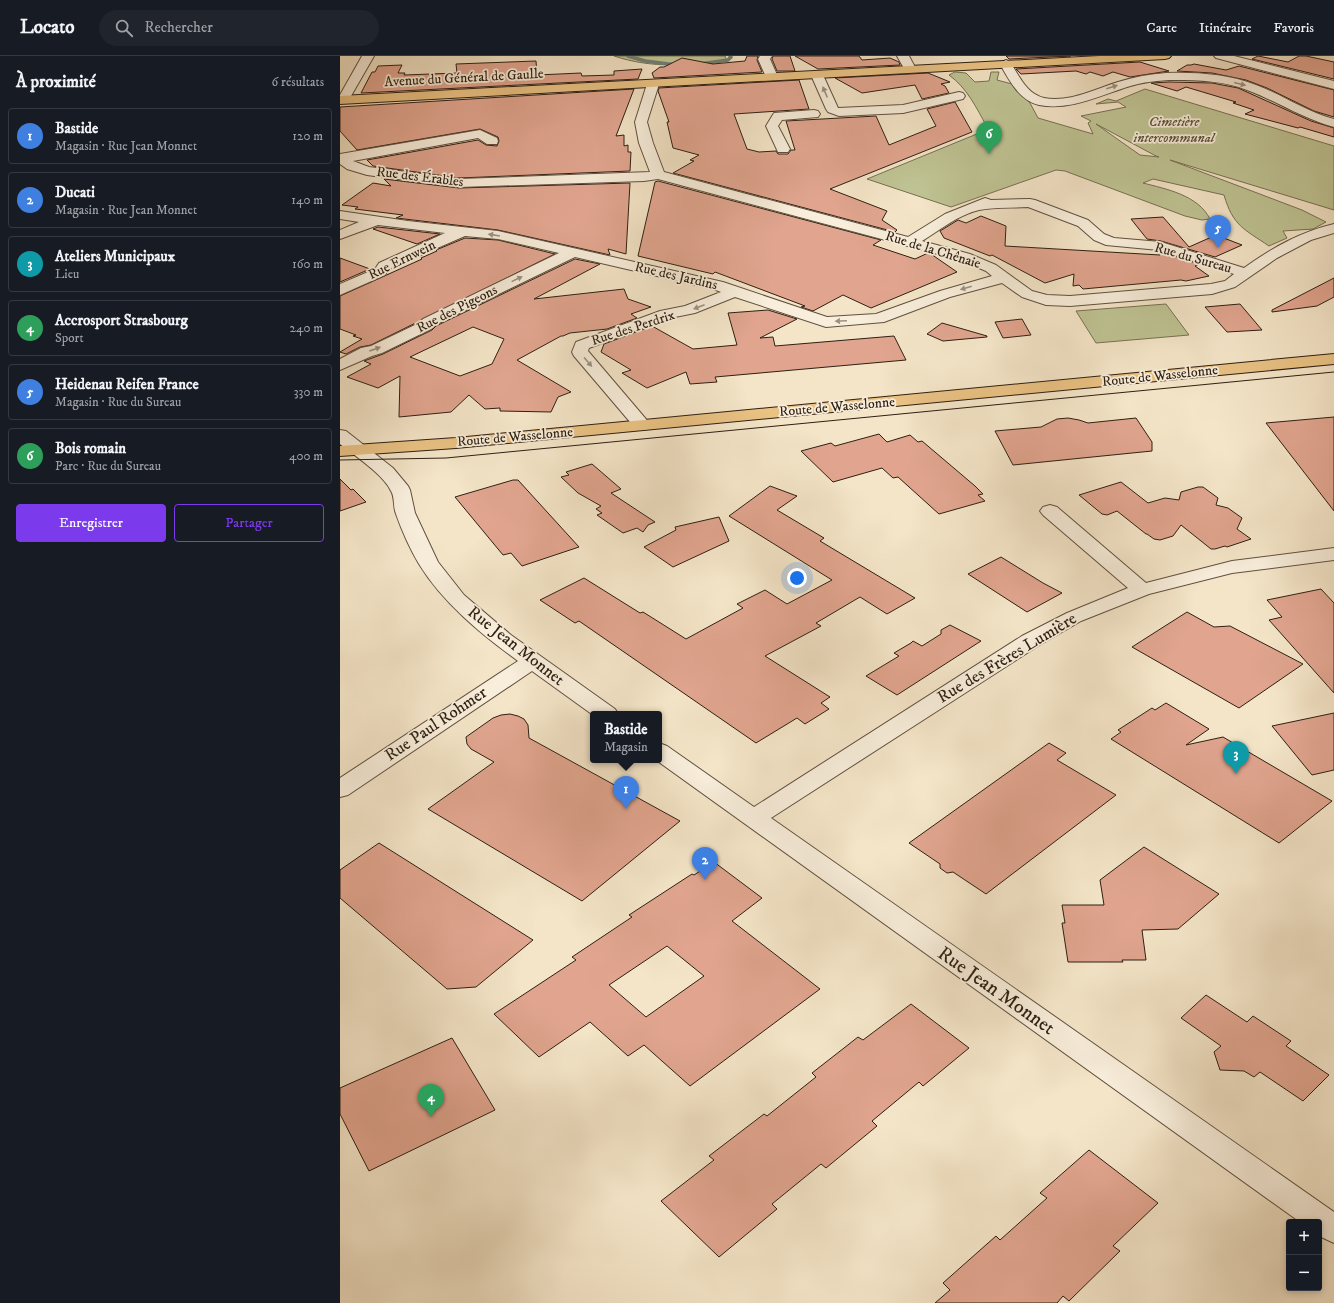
<!DOCTYPE html>
<html lang="fr">
<head>
<meta charset="utf-8">
<style>
  body { margin:0; font-family:"IM FELL DW Pica",serif; background:#20242c; color:#f1f3f6 }
  .controls { position:absolute; right:12px; bottom:12px; display:grid; overflow:hidden; border-radius:4px; box-shadow:0 2px 6px #0003 }
  .controls button { width:36px; height:36px; display:grid; place-items:center; padding:0; border:0; border-bottom:1px solid #363941; background:#171b24; color:#f1f3f6; font:20px sans-serif }
  .you { position:absolute; left:457px; top:522px; width:14px; height:14px; margin:-10px; border:3px solid #fff; border-radius:50%; background:#1a73e8; box-shadow:0 0 0 6px #1a73e833 }
  .badge { display:grid; place-items:center; width:26px; height:26px; border-radius:50%; background:#7c3aed; color:#fff; font-size:13px; font-weight:700 }
  .pin { position:absolute; translate:-50% -33px; filter:drop-shadow(0 1px 2px #0008) }
  .pin::after { content:''; position:absolute; top:21px; width:14px; height:12px; background:inherit; clip-path:polygon(0 0,100% 0,50% 100%) }
  .popup { position:absolute; left:250px; top:655px; width:72px; height:52px; box-sizing:border-box; display:grid; place-content:center; border-radius:4px; background:#171b24; filter:drop-shadow(0 1px 3px #0005); font-size:13px; white-space:nowrap; color:#9ea1a6 }
  .popup b { font-size:15px; color:#f1f3f6 }
  .popup::after { content:''; position:absolute; left:50%; top:100%; margin-left:-8px; border:8px solid transparent; border-top-color:#171b24 }
  .list { margin:0; padding:0; list-style:none }
  h2 { display:flex; justify-content:space-between; align-items:center; height:52px; margin:0; padding:0 16px; font-size:17px }
  h2 small { font-size:13px; font-weight:400; color:#9ea1a6 }
  .list li { display:grid; grid-template-columns:26px 1fr auto; gap:12px; align-items:center; box-sizing:border-box; height:56px; margin:0 8px 8px; padding:0 8px; border:1px solid #363941; border-radius:4px }
  .list b { display:block; font-size:15px; white-space:nowrap }
  .list p { margin:0; font-size:13px; white-space:nowrap; color:#9ea1a6 }
  .list em { font-size:13px; font-style:normal; color:#9ea1a6 }
  .actions { display:flex; gap:8px; padding:12px 16px }
  .actions a { flex:1; padding:9px 0; border:1px solid #7c3aed; border-radius:4px; text-align:center; font-size:14px; color:#7c3aed }
  .actions .main { background:#7c3aed; color:#fff }
  .icon { flex:none; width:22px; height:22px; fill:none; stroke:currentColor; stroke-width:2; stroke-linecap:round; stroke-linejoin:round }
  .map { position:relative; flex:none; width:994px; height:1247px; overflow:hidden }
  header { display:flex; align-items:center; gap:24px; box-sizing:border-box; height:56px; padding:0 20px; background:#171b24; border-bottom:1px solid #363941 }
  header strong { font-size:19px }
  nav { display:flex; gap:22px; margin-inline-start:auto; font-size:14px }
  .search { width:280px; height:36px; background:#20242c; display:flex; align-items:center; gap:10px; box-sizing:border-box; padding:0 14px; border-radius:22px; color:#9ea1a6; font-size:15px }
  main { display:flex }
  aside { flex:1; background:#171b24 }
  .map>svg:first-child { display:block }
  .green { fill:#bfc393; stroke:#767152; fill-rule:evenodd }
  .lines { fill:none; stroke-linecap:round; stroke-linejoin:round }
  .stream { stroke:#707f73; stroke-width:3.5 }
  .building { fill:#e1a58f; stroke:#2e1f12; fill-rule:evenodd }
  .minor-casing { stroke:#605040; stroke-width:2 }
  .major-casing { stroke:#2e1f12; stroke-width:2 }
  .minor { fill:#f8eedb; fill-rule:evenodd }
  .major { fill:#eac284; fill-rule:evenodd }
  .tram { stroke:#2e1f12; stroke-width:1 }
  .oneway { fill:#9d9181 }
  .labels { text-anchor:middle; dominant-baseline:central; stroke-width:3.5; stroke-linejoin:round; paint-order:stroke }
  .far-street-label { font-size:14px; fill:#2e1f12; stroke:#f8eedb }
  .far-park-label { font-size:14px; font-style:italic; fill:#5a5039; stroke:#f8eedb }
  .street-label { font-size:17px; fill:#2e1f12; stroke:#f8eedb }
  .near-street-label { font-size:20px; fill:#2e1f12; stroke:#f8eedb }
</style>
</head>
<body>
<header>
<strong>Locato</strong>
<div class="search"><svg class="icon" aria-label="search" viewBox="0 0 24 24"><circle cx="10" cy="10" r="6"/><path d="M15 15l6 6"/></svg>Rechercher</div>
<nav><a>Carte</a><a>Itinéraire</a><a>Favoris</a></nav>
</header>
<main>
<aside>
<h2>À proximité<small>6 résultats</small></h2>
<ul class="list">
<li><span class="badge" style="background:#3f7fe0">1</span><div><b>Bastide</b><p>Magasin · Rue Jean Monnet</p></div><em>120 m</em></li>
<li><span class="badge" style="background:#3f7fe0">2</span><div><b>Ducati</b><p>Magasin · Rue Jean Monnet</p></div><em>140 m</em></li>
<li><span class="badge" style="background:#0f9aa8">3</span><div><b>Ateliers Municipaux</b><p>Lieu</p></div><em>160 m</em></li>
<li><span class="badge" style="background:#2e9e5b">4</span><div><b>Accrosport Strasbourg</b><p>Sport</p></div><em>240 m</em></li>
<li><span class="badge" style="background:#3f7fe0">5</span><div><b>Heidenau Reifen France</b><p>Magasin · Rue du Sureau</p></div><em>330 m</em></li>
<li><span class="badge" style="background:#2e9e5b">6</span><div><b>Bois romain</b><p>Parc · Rue du Sureau</p></div><em>400 m</em></li>
</ul>
<div class="actions"><a class="main">Enregistrer</a><a>Partager</a></div>
</aside>
<div class="map">
<svg width="994" height="1247" viewBox="0 0 994 1247">
  <rect width="100%" height="100%" fill="#f4e5c8"/>
  <filter id="stains"><feTurbulence type="fractalNoise" baseFrequency=".005" numOctaves="4"/><feColorMatrix values="0 0 0 0 .2 0 0 0 0 .09 0 0 0 0 .02 0 0 0 .5 -.17"/></filter>
  <radialGradient id="worn" r=".72"><stop offset=".6" stop-color="#630" stop-opacity="0"/><stop offset="1" stop-color="#630" stop-opacity=".3"/></radialGradient>
  <!-- green -->
  <g class="green">
    <path d="M274 0H385L387 5C347 9 313 13 274 0Z"/>
    <path d="M615 16 626 17 635 26 649 25 651 16H659L657 24 672 28 690 47 698 62 753 78 748 67 751 65 741 60 786 51 778 46 756 48 768 43 776 45 805 33 994 90V154L830 104 962 154 986 166 973 173 943 175 947 182 929 190C904 173 893 170 884 139L813 123 803 127C826 133 858 139 870 163L862 164 845 160 725 115 716 114 611 151 527 123 649 73 647 71C636 51 627 32 609 19ZM756 68 816 100 819 101 800 99Z"/>
    <path d="M826 248 849 279 756 287 736 255Z"/>
  </g>
  <g class="lines">
    <!-- stream -->
    <g class="stream">
      <path d="M288 0 305 5 337 9"/>
      <path d="M360 8 388 4 391 1 390 0"/>
    </g>
  </g>
  <!-- building -->
  <g class="building">
    <path d="M407 0H418L417 4 422 16 314 22 312 17 320 11H324L342 2 373 8 405 5Z"/>
    <path d="M433 0H450L455 15H437L432 3Z"/>
    <path d="M455 0H519L522 4 550 2 559 6 560 9 478 13Z"/>
    <path d="M666 0H731L669 3Z"/>
    <path d="M918 0 948 6 959 0H966L994 6V23L912 3Z"/>
    <path d="M196 5 197 19 241 17 242 20 274 19V15L302 13 298 23 21 37 32 16H35L38 10 62 9 58 17H65L64 19 117 17 116 8Z"/>
    <path d="M800 6 829 15 790 21 773 16 763 20 750 16 746 18 736 15 681 18 676 13Z"/>
    <path d="M854 8 886 14 899 10 994 34V61L974 55 927 32 906 24 872 17 837 15 847 9H851Z"/>
    <path d="M588 17 610 26 601 28 605 30 609 37 582 43 575 29 522 37 495 22Z"/>
    <path d="M459 24 469 53 394 58 407 93 419 96 436 95 438 98H448L451 94H455L446 65 536 60 549 89 596 70 587 53 615 46 632 76 490 133 547 155 542 164 557 174 555 176 333 117 354 105 350 104 359 99 333 92 327 66H329L318 35 319 32Z"/>
    <path d="M829 26 872 27 898 32 971 65 994 72V81L960 71 958 72 905 58 914 54 893 47 896 46 846 31 837 35 811 27Z"/>
    <path d="M294 33 276 80 284 79V90L288 89V96H291L290 115 119 122 33 110 27 104 138 84 146 89 157 90 159 85 158 81 140 73 17 94 0 75V51Z"/>
    <path d="M44 123 119 132 290 127 286 198 268 193 270 199 158 174 56 162 63 159 15 153 18 151 2 149 33 127 51 130Z"/>
    <path d="M318 125 541 184 533 189 575 203 588 197 591 198 617 216 531 252 503 239 473 255 461 251 465 250 375 216 373 218 298 200 315 126Z"/>
    <path d="M641 160 666 170 665 190 820 199 817 195H819L859 208 855 210 869 220 846 225 841 224 743 233 739 229 733 230 734 218 705 227 652 199 650 200 604 182 600 175 618 164 626 167Z"/>
    <path d="M823 161 849 191 876 179 902 189 875 201 821 185 807 183 791 163Z"/>
    <path d="M38 171 100 178 77 188 33 173Z"/>
    <path d="M125 182 158 184 215 198 31 289 20 291 6 298 0 296 22 283 13 280 16 279 0 273V240L82 203 81 202 97 195 96 194Z"/>
    <path d="M0 202 30 213 0 226Z"/>
    <path d="M235 203 260 208 194 243 284 233 288 243 311 251 291 258 297 262 267 273 230 277 223 280H221L177 304 231 336 218 341 211 356 160 355V352L145 353 129 339 111 356 59 361 60 320 38 332 7 321 31 308 24 305 43 298 92 274 96 270ZM133 271 164 283 152 308 120 320 70 301Z"/>
    <path d="M994 222V241L977 250 932 256V254Z"/>
    <path d="M900 248 922 274 887 276 865 251Z"/>
    <path d="M428 254 457 263 420 282 433 281 435 290 554 280 566 304 375 321 377 326 350 328 346 316 307 332 282 317 291 314 261 296 264 288 312 270 353 293 397 289 388 257Z"/>
    <path d="M682 263 691 279 663 282 655 266Z"/>
    <path d="M602 267 647 280V281L603 285 587 278Z"/>
    <path d="M994 361V455L926 367Z"/>
    <path d="M728 362 739 364 748 367 796 362 812 386V395L673 409 655 375 701 371 717 363Z"/>
    <path d="M539 378 547 386 570 379 578 386 582 385 635 430 643 438 638 439 645 445 599 458 558 421 553 422 542 412 493 426 461 395 491 387 495 390Z"/>
    <path d="M252 408 281 433 271 437 315 466 308 469 303 476 297 472 283 477 257 459 262 457 256 453 261 450 238 437 221 421 229 419 226 416Z"/>
    <path d="M0 423 11 434 13 433 26 446 0 455Z"/>
    <path d="M173 424H178L239 491 182 510 171 497 163 499 115 441Z"/>
    <path d="M781 426 808 447 825 442 839 444 841 436 858 431H863L878 442 876 449 888 452 902 462 897 473 911 483 887 491 885 490 875 493H871L841 469 833 480 820 484 814 483 807 478H806L777 455 767 459 762 458 739 439Z"/>
    <path d="M430 430 457 440 437 454 484 482 480 485 575 542 547 558 520 541 476 567 481 570 425 600 490 641 481 647 489 653 465 668 457 662 416 687 239 565 235 567 200 544 244 522 300 557 303 556 346 583 403 552 397 548 425 534 447 548 492 524 389 460Z"/>
    <path d="M379 461 389 485 333 511 304 491 336 474 335 471Z"/>
    <path d="M661 501 703 527 722 537 687 556 628 518Z"/>
    <path d="M981 533 994 547V637L929 564 942 561 927 544Z"/>
    <path d="M847 556 874 571 890 570 963 608 899 652 792 591Z"/>
    <path d="M610 569 641 585 557 639 526 620 559 600 554 597 571 587 573 585 582 590 601 578V574Z"/>
    <path d="M826 647 869 673 846 689 883 681 992 745 939 787 771 683 781 676 778 674 812 652 815 654Z"/>
    <path d="M994 657V714L972 719 932 670Z"/>
    <path d="M170 658 178 660 184 663 188 669 189 682 340 765 242 845 88 753 154 706 131 693 127 688 126 681 153 662 161 659Z"/>
    <path d="M709 687 726 697 717 704 776 739 646 838 613 816 607 817 600 812V808L569 787Z"/>
    <path d="M39 787 193 884 136 931 107 933 0 842V814Z"/>
    <path d="M804 791 879 838 838 873 802 874 806 904H782L783 906H728L722 867H725L722 849H764L760 824Z"/>
    <path d="M374 806 422 842 392 865 480 933 350 1030 304 989 288 1000 250 966 199 1001 154 958 236 904 232 901 292 861 289 859 352 818 354 819ZM327 890 364 920 306 961 269 929Z"/>
    <path d="M866 939 907 966 913 960 951 985 946 990 989 1019 963 1045 920 1016 914 1021 904 1015 880 1014 874 996 881 990 841 962Z"/>
    <path d="M571 948 629 992 583 1030 579 1026 532 1065 537 1070 486 1112 481 1108 432 1148 437 1153 379 1201 321 1145 374 1104 369 1100 424 1058 427 1060 476 1021 472 1017 504 992 518 981 523 984Z"/>
    <path d="M112 982 155 1054 29 1115 0 1058V1032Z"/>
    <path d="M749 1094 818 1147 773 1190 780 1195 729 1245 723 1240 717 1247H595L610 1234 603 1227 656 1180 660 1184 707 1142 700 1137Z"/>
  </g>
  <g class="lines">
    <!-- minor casing -->
    <g class="minor-casing">
      <g id="minor">
        <path d="M22 0H34L7 47H0V39Z"/>
        <path d="M420 0H432L430 3 438 21 436 24H428L426 21 418 3Z"/>
        <path d="M557 0H569L576 13 574 16H566Z"/>
        <path d="M874 0H894L994 25V33L876 2Z"/>
        <path d="M666 4 670 6C679 19 686 38 704 42 729 47 755 33 778 26 794 21 810 18 826 17 856 16 888 18 916 29 943 39 966 56 994 63V71C963 63 937 45 907 34 885 25 859 24 835 24 819 24 803 26 787 31 759 40 729 55 699 49 679 44 669 24 660 8L662 6Z"/>
        <path d="M477 15 481 16 483 19 498 52 563 49 619 36 623 37 625 40 623 43 563 57 499 60 488 56 486 53 471 19 473 16Z"/>
        <path d="M313 24 317 25 319 28 307 66 313 87 324 116 568 181 605 158 645 142 651 144 690 143 695 144 748 164 764 178 774 182 821 186 904 212C932 192 960 176 994 168V177L971 184 937 202 895 231 872 238 730 250 706 249 682 241 662 227 610 241 544 266 486 271 395 241 355 257 330 262 249 292 248 295 311 369 308 373 302 374 296 373 234 300 232 296 236 286 320 255 345 250 381 236 373 233 235 201 95 269 91 273 42 297 32 300 0 314V303L21 292 31 290 79 267 83 263 219 197 158 183 125 180 49 213 45 219 0 239V228L35 213 39 207 105 177 38 169 0 183V174L19 166 0 163V155L68 165 158 175 383 226 487 261 536 258 600 235 652 220 646 215 620 204 318 123 304 125 119 131 27 119 7 113 0 108V98L140 74 157 82 158 85 157 88H147L138 82 13 105 29 111 119 123 310 116 299 87 295 66 307 28 309 25ZM688 151 738 170 754 184 766 189 819 194 894 218 885 225 871 228 730 240 707 239 692 235 656 209 630 198 582 185C600 174 618 159 639 154 655 151 672 152 688 151Z"/>
        <path d="M474 54 478 55 480 58 478 61 442 64 438 70 450 93 448 96H438L426 70 434 57Z"/>
        <path d="M0 374 6 375 53 412 68 430 70 434 75 457 98 506 124 539 171 579 275 653 278 658 253 659 192 615 8 739 0 741V722L178 605C141 578 103 547 79 508 70 493 62 475 56 458 53 451 55 441 51 435 44 419 14 399 0 388Z"/>
        <path d="M710 449 717 451 806 527 892 505 994 492V504L892 517 809 538 741 565 698 590 431 762 994 1156V1187L979 1180V1166H960L316 704H319V687L327 690 414 751 682 580 727 557 788 532 703 459 700 455 703 451Z"/>
      </g>
    </g>
    <!-- major casing -->
    <g class="major-casing">
      <g id="major">
        <path d="M760 0H831L829 2 825 3 0 48V40Z"/>
        <path d="M994 298V308L116 392 0 400V390L116 382Z"/>
      </g>
    </g>
    <!-- minor -->
    <use href="#minor" class="minor"/>
    <!-- major -->
    <use href="#major" class="major"/>
    <!-- tram -->
    <path class="tram" d="M0 404 106 402 994 316"/>
  </g>
  <!-- one-way arrows -->
  <defs><path id="oneway-solid" d="M-6-.8H1V-3.2L6.5 0L1 3.2V.8H-6Z"/></defs>
  <g class="oneway">
    <use href="#oneway-solid" transform="translate(900 28) rotate(14)"/>
    <use href="#oneway-solid" transform="translate(772 31) rotate(-18)"/>
    <use href="#oneway-solid" transform="translate(485 36) rotate(-113)"/>
    <use href="#oneway-solid" transform="translate(154 179) rotate(-171)"/>
    <use href="#oneway-solid" transform="translate(177 223) rotate(-26)"/>
    <use href="#oneway-solid" transform="translate(626 232) rotate(164)"/>
    <use href="#oneway-solid" transform="translate(359 251) rotate(159)"/>
    <use href="#oneway-solid" transform="translate(501 265) rotate(177)"/>
    <use href="#oneway-solid" transform="translate(35 293) rotate(-20)"/>
    <use href="#oneway-solid" transform="translate(248 306) rotate(49)"/>
  </g>
  <g class="labels">
    <!-- far-street labels -->
    <g class="far-street-label">
      <text transform="translate(124 22) rotate(-3)">Avenue du Général de Gaulle</text>
      <text transform="translate(80 121) rotate(7)">Rue des Érables</text>
      <text transform="translate(593 194) rotate(17)">Rue de la Chênaie</text>
      <text transform="translate(853 202) rotate(16)">Rue du Sureau</text>
      <text transform="translate(62 204) rotate(-26)">Rue Ernwein</text>
      <text transform="translate(336 220) rotate(13)">Rue des Jardins</text>
      <text transform="translate(117 253) rotate(-27)">Rue des Pigeons</text>
      <text transform="translate(293 272) rotate(-18)">Rue des Perdrix</text>
      <text transform="translate(820 320) rotate(-6)">Route de Wasselonne</text>
      <text transform="translate(497 351) rotate(-5)">Route de Wasselonne</text>
      <text transform="translate(175 381) rotate(-5)">Route de Wasselonne</text>
    </g>
    <!-- far-park labels -->
    <g class="far-park-label">
      <text x="834" y="66">Cimetière<tspan x="834" dy="16">intercommunal</tspan></text>
    </g>
    <!-- street labels -->
    <g class="street-label">
      <text transform="translate(176 590) rotate(38)">Rue Jean Monnet</text>
      <text transform="translate(667 602) rotate(-31)">Rue des Frères Lumière</text>
      <text transform="translate(96 668) rotate(-34)">Rue Paul Rohmer</text>
    </g>
    <!-- near-street labels -->
    <g class="near-street-label">
      <text transform="translate(656 935) rotate(35)">Rue Jean Monnet</text>
    </g>
  </g>
  <rect width="100%" height="100%" filter="url(#stains)"/>
  <rect width="100%" height="100%" fill="url(#worn)"/>
</svg>
<div class="controls">
<button>+</button>
<button>−</button>
</div>
<div class="you"></div>
<div class="pin badge" style="left:286px;top:753px;background:#3f7fe0">1</div>
<div class="popup"><b>Bastide</b>Magasin</div>
<div class="pin badge" style="left:365px;top:824px;background:#3f7fe0">2</div>
<div class="pin badge" style="left:896px;top:718px;background:#0f9aa8">3</div>
<div class="pin badge" style="left:91px;top:1061px;background:#2e9e5b">4</div>
<div class="pin badge" style="left:878px;top:192px;background:#3f7fe0">5</div>
<div class="pin badge" style="left:649px;top:98px;background:#2e9e5b">6</div>
</div>
</main>
</body>
</html>
